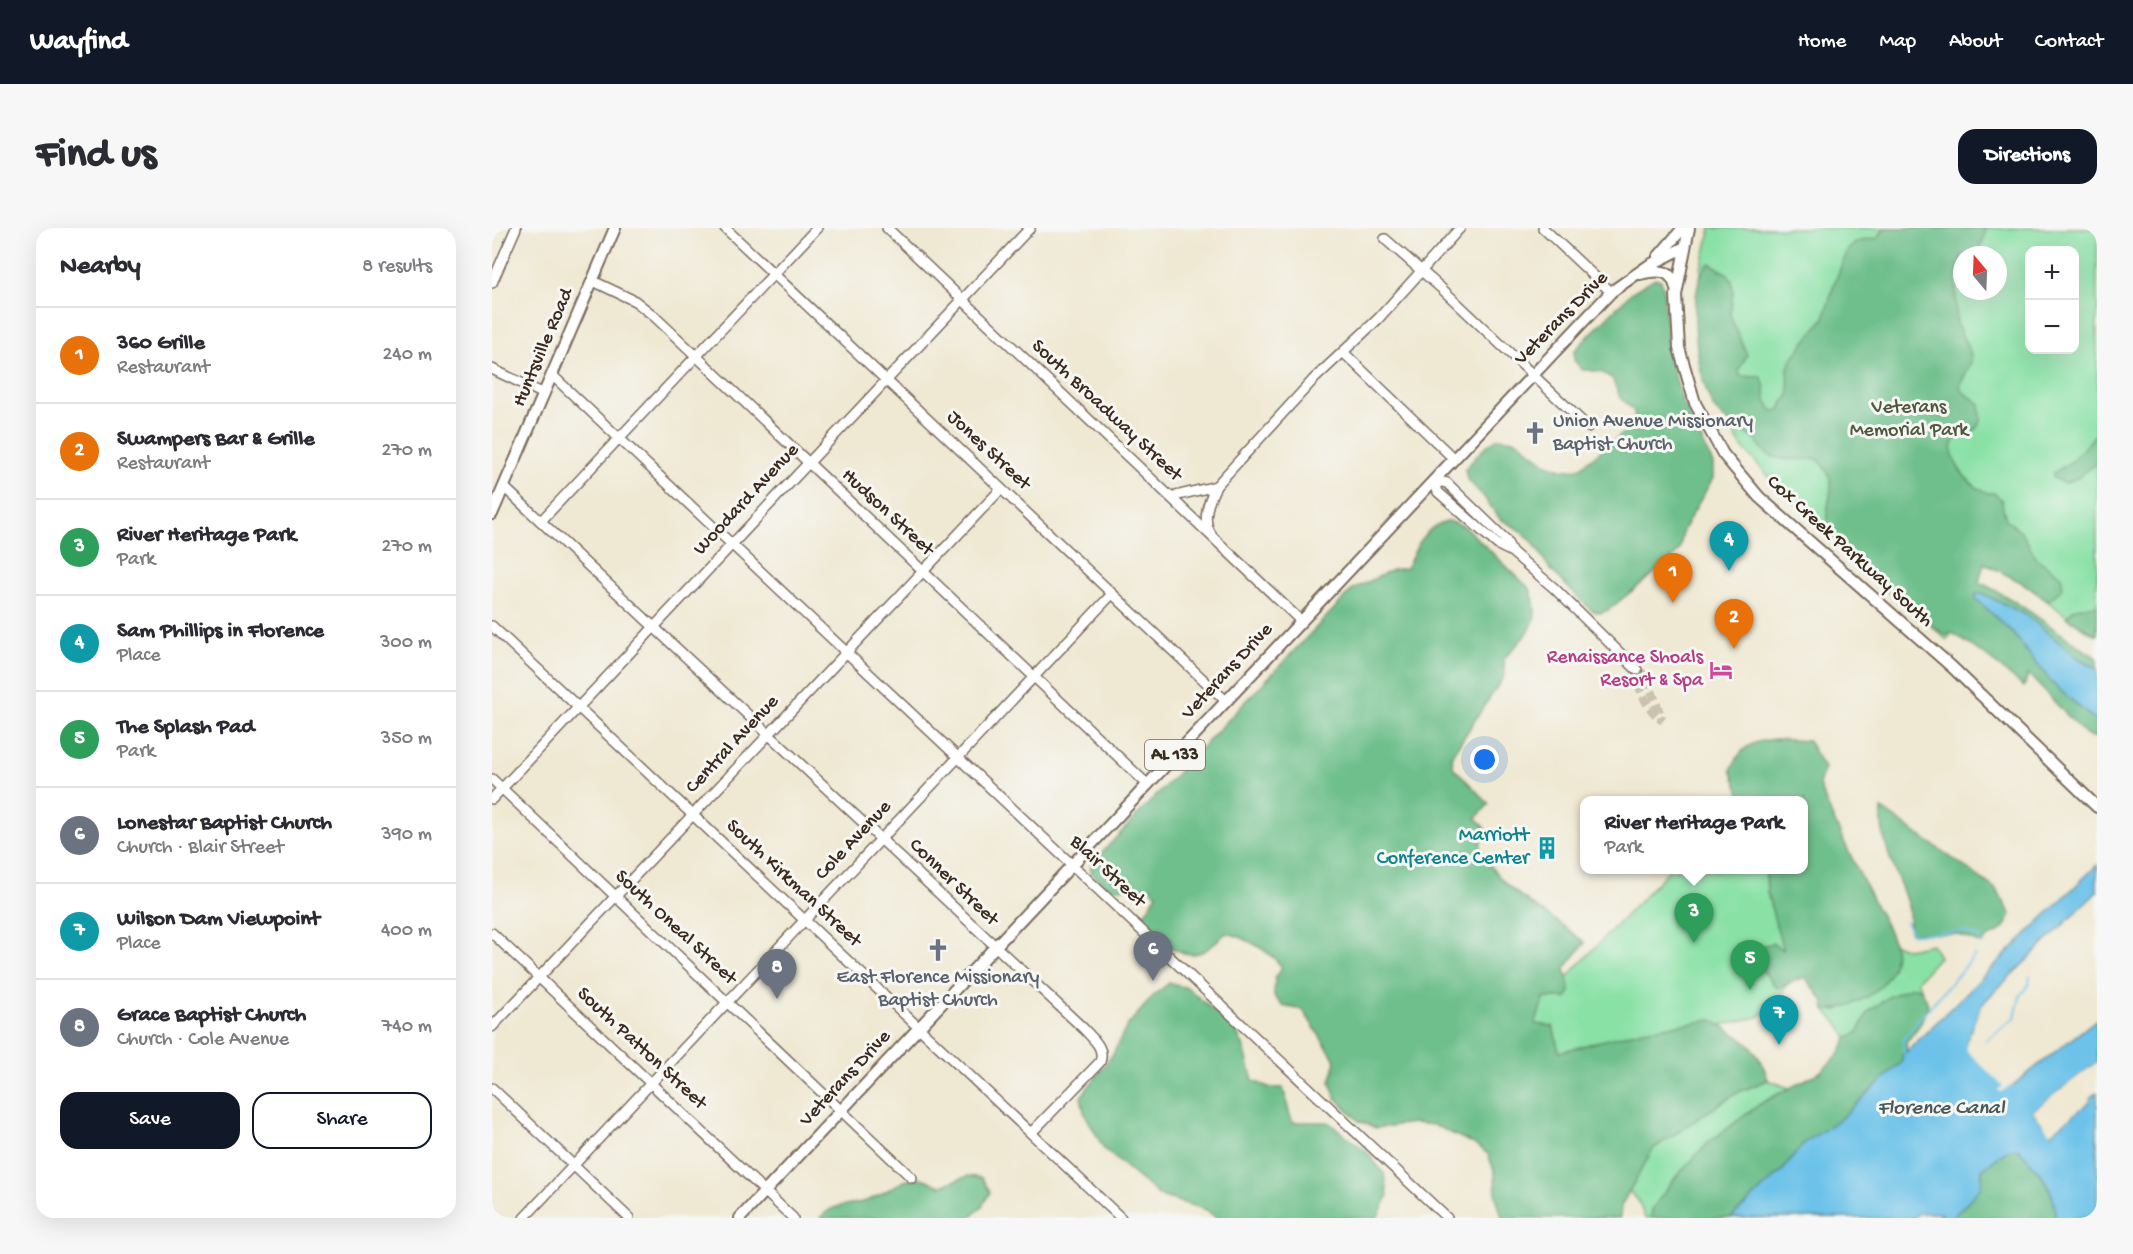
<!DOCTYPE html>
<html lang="en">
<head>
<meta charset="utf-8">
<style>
  body { margin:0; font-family:"Gochi Hand",sans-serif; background:#f7f7f7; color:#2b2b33 }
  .controls { position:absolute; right:18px; top:18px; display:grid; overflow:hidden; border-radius:12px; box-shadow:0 6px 24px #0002 }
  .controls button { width:54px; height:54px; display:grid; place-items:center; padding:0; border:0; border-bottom:2px solid #e1e1e2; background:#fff; color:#2b2b33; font:30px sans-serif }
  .compass { position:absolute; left:1461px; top:18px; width:54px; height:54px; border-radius:50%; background:#fff; box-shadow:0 6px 24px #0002; rotate:341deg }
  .you { position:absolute; left:993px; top:532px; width:21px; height:21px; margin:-15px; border:4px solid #fff; border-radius:50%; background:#1a73e8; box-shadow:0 0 0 9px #1a73e833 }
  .badge { display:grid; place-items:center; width:39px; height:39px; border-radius:50%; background:#111827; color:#fff; font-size:20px; font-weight:700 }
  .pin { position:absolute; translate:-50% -50px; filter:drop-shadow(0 2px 3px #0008) }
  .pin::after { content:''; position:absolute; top:32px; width:21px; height:18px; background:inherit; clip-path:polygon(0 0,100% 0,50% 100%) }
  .popup { position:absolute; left:1088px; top:568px; width:228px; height:78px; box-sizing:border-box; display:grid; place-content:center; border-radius:12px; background:#fff; filter:drop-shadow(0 2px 4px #0005); font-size:20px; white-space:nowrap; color:#7c7c81 }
  .popup b { font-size:22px; color:#2b2b33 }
  .popup::after { content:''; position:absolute; left:50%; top:100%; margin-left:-12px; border:12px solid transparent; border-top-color:#fff }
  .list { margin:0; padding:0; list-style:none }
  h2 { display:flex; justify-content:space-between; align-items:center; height:78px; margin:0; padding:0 24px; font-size:26px }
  h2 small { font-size:20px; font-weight:400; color:#7c7c81 }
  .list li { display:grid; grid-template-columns:39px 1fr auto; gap:18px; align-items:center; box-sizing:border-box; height:96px; padding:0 24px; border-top:2px solid #e1e1e2 }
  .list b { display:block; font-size:22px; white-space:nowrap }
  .list p { margin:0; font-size:20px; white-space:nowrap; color:#7c7c81 }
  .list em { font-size:20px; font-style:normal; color:#7c7c81 }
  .actions { display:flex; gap:12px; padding:18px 24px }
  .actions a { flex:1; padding:14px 0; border:2px solid #111827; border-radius:18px; text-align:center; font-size:21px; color:#111827 }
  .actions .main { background:#111827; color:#fff }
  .map { position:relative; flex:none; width:1605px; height:990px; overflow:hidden; border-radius:18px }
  header { display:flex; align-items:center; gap:36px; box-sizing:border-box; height:84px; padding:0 30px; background:#111827; color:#fff }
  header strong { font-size:28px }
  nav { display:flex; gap:33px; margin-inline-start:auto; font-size:21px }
  .intro { display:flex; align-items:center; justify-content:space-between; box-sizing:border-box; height:144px; padding:0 36px }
  h1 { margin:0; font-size:42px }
  .button { padding:15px 27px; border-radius:18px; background:#111827; color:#fff; font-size:21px; font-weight:700 }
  main { display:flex; gap:36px; padding:0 36px }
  aside { flex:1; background:#fff; border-radius:18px; box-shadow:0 6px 24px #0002 }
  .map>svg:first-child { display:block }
  .green { fill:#89e1a6; stroke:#628662; stroke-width:1.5; fill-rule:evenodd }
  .forest { fill:#6ebf8b; stroke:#547454; stroke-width:1.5 }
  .water { fill:#6cc2e9; stroke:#547684; stroke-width:1.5 }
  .pier { fill:#efe8d2 }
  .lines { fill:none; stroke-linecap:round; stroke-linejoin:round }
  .stream { stroke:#6cc2e9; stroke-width:2 }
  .minor-tunnel { stroke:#cbc2ae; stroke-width:9; stroke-dasharray:9 4.5; stroke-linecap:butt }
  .minor-casing { stroke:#7a6c5d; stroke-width:12 }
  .major-casing { stroke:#7a6c5d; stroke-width:14 }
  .minor { stroke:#fff; stroke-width:9 }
  .major { stroke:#fff; stroke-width:10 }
  .labels { text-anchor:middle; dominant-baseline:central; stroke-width:6; stroke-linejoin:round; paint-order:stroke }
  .shield { fill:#f6f6f2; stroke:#73675e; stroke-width:1.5 }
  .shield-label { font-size:18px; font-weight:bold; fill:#3b2a1e }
  .street-label { font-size:20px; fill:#3b2a1e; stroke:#f6f6f2 }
  .park-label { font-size:20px; fill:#4e5840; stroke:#f6f6f2 }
  .worship-label { font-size:20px; fill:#5b616d; stroke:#f6f6f2; text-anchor:start }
  .hotel-label { font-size:20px; fill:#b23c85; stroke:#f6f6f2; text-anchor:end }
  .culture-label { font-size:20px; fill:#0d838f; stroke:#f6f6f2; text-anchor:end }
  .water-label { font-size:21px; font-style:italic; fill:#4a585b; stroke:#f6f6f2 }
</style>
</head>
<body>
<header>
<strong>Wayfind</strong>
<nav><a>Home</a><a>Map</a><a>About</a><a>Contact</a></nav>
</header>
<div class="intro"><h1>Find us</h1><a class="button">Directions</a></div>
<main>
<aside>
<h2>Nearby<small>8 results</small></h2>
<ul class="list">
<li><span class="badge" style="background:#e8710a">1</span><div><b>360 Grille</b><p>Restaurant</p></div><em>240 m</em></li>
<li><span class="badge" style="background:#e8710a">2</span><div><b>Swampers Bar &amp; Grille</b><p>Restaurant</p></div><em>270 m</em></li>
<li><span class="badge" style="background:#2e9e5b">3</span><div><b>River Heritage Park</b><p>Park</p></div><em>270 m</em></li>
<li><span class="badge" style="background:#0f9aa8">4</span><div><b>Sam Phillips in Florence</b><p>Place</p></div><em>300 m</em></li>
<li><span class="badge" style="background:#2e9e5b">5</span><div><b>The Splash Pad</b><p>Park</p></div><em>350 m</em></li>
<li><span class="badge" style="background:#6b7280">6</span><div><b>Lonestar Baptist Church</b><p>Church · Blair Street</p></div><em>390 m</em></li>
<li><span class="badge" style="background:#0f9aa8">7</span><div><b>Wilson Dam Viewpoint</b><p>Place</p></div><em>400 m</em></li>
<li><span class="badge" style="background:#6b7280">8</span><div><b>Grace Baptist Church</b><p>Church · Cole Avenue</p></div><em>740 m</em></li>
</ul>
<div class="actions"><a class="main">Save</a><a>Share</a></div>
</aside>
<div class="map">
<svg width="1605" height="990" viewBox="0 0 1605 990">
  <rect width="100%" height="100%" fill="#f6f6f2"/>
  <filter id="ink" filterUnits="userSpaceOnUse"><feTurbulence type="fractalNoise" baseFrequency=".0167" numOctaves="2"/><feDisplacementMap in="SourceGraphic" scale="12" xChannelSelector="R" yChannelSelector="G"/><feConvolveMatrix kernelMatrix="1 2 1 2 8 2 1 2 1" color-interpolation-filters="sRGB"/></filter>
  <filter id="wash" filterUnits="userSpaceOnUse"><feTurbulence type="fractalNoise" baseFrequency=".008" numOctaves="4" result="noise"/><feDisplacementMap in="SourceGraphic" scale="24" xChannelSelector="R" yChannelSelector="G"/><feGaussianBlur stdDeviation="1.35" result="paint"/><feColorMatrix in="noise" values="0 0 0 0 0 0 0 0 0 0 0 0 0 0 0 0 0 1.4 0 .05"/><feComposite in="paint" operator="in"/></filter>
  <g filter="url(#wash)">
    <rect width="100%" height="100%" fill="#efe8d2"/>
    <!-- green -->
    <g class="green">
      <path d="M1219 0H1605V407L1595 403 1531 355 1492 335 1469 390 1455 412 1289 262 1249 218 1233 188 1207 69 1209 41ZM1538 22H1582V122H1538ZM1470 27H1506V63H1470Z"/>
      <path d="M1177 642H1274L1275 665 1306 730C1296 754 1289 776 1266 789L1064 833 1011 768 1060 765Z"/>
      <path d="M1401 715 1415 721 1440 716 1447 729 1425 753 1429 760 1420 759 1376 784 1367 803 1355 811 1349 799 1333 782H1346L1402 725Z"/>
      <path d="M1276 852 1297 860 1268 876 1160 980 1159 990H1153L1146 972 1137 963 1161 921 1244 865Z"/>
    </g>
    <!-- forest -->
    <g class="forest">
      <path d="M1392 0H1494L1493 8 1484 27H1470L1464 52V80L1465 96 1479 127V135L1468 157 1470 163 1488 176 1489 193 1483 202C1430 211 1484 270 1502 265L1509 271 1514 292 1529 303 1544 330 1569 348 1571 360 1556 373 1531 355 1492 335 1487 354C1530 374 1565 405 1605 430V441L1484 371 1518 402 1562 457 1602 492 1605 510 1594 507 1536 446 1532 459 1493 427 1460 405 1454 407C1428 391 1347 329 1338 301 1328 272 1353 260 1326 231 1311 230 1289 235 1276 226 1270 223 1267 214 1261 210 1248 200 1235 196 1224 183 1205 158 1191 55 1218 35L1236 46 1240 53 1241 64 1238 87 1255 127 1247 142 1248 148 1269 149C1277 163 1268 168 1281 183L1288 182 1291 174 1297 168 1296 140 1301 129 1332 90 1342 56 1356 22 1365 14 1386 10Z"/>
      <path d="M1163 50 1169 52 1171 58 1176 123 1189 170 1221 236V250L1191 302 1188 321 1179 332 1116 382 1108 385 1099 382 1058 341 1041 314 1023 299 1008 291 992 269 975 251 973 241 993 219 1006 210 1024 212 1055 236 1072 242 1086 241 1143 196 1142 183 1128 169 1120 150 1109 144 1089 141 1082 132V123L1140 64Z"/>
      <path d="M1605 205V235L1585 250 1573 255 1561 250V245L1579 234Z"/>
      <path d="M956 293 972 298 1038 361C1053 399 1033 405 1012 431V448L960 527 961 539 997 576 984 590 993 600 988 619C1007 665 1057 683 1093 715L1073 740 1078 762 1075 770H1052L1043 796 1061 798 1067 824 1151 802 1220 792C1250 810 1266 817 1276 852L1244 865 1161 921 1129 978 1128 990H1010L1004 968 1003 945 996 926 980 915 942 897 921 895 884 900 867 893 844 870 838 854 844 833 811 782 791 778 782 768 783 750 790 740C782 725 751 708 734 705 727 711 720 719 712 723 690 735 658 707 651 688L665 666 657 659 616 660 599 644V636L861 361 900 342 914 340C927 317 928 301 956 293Z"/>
      <path d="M1605 377V407L1574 389 1583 380Z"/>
      <path d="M1284 511 1316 513 1332 540 1327 557C1342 596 1361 632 1379 669 1386 684 1397 699 1401 715 1412 753 1366 782 1333 782L1331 772 1313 749 1285 760 1262 732 1259 721 1280 715 1291 722 1275 665 1274 642H1312V572H1251L1239 542C1249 519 1258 513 1284 511Z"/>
      <path d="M1390 581 1504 661 1519 686C1509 712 1499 702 1490 716L1464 706 1419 705C1415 695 1419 687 1416 678 1406 645 1387 617 1390 581Z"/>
      <path d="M677 755 696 760 743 802 752 819 761 853 779 860H791C796 873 794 882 801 894H836L874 923 893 947 896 968 885 990H724L715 982 668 968 612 921 592 884 589 869 621 826 635 798 664 765Z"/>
      <path d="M1420 759 1429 760 1436 776 1429 795 1414 815 1415 823 1410 828V834L1348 891 1311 916 1292 941 1239 990H1159L1160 981 1183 950 1217 914 1268 876 1328 844 1346 827 1355 811 1367 803 1376 784 1398 768Z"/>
      <path d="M1527 920C1545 942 1565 960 1563 990H1460L1489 959 1490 941 1516 922Z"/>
      <path d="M476 948 490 950 498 964 489 980 477 990H328C340 976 354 978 370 974 390 970 405 951 426 950 432 949 441 955 448 958Z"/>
    </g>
    <!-- water -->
    <g class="water">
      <path d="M1489 365 1534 387 1586 430 1605 441V494L1562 457 1518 402 1484 371V366Z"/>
      <path d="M1605 637V664L1490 776 1474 815 1478 823 1515 859 1521 857 1605 791V834L1541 883 1559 905 1598 873 1596 871 1605 864V990H1563C1565 959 1545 942 1526 920L1516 922 1490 941 1489 959 1460 990H1446L1450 985H1427L1421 990H1239L1292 941 1311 916 1348 891 1410 834V828Z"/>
    </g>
    <!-- pier -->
    <g class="pier">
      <path d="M1490 776 1493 778 1478 819 1485 817 1516 855 1521 857 1508 864 1506 862 1511 858 1475 823 1474 815Z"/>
      <path d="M1605 834V837L1545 884 1559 901 1605 861 1597 870 1598 873 1558 905 1541 883Z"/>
    </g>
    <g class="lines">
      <!-- stream -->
      <g class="stream">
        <path d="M1414 694 1421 706 1472 704 1488 710 1489 715"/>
        <path d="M1494 812 1523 790 1528 768 1537 756 1538 748"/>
        <path d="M1412 826 1411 812 1418 802 1483 727"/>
      </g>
    </g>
  </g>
  <g filter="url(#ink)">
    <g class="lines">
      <!-- minor-tunnel -->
      <g class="minor-tunnel">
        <path d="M1145 442C1146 463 1155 480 1171 493"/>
        <path d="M1145 442 1154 448 1170 491"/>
      </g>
      <!-- minor casing -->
      <g class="minor-casing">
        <g id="minor">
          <path d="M233 0 734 473"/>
          <path d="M395 0 809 393"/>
          <path d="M1051 0 1119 64"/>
          <path d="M893 11 949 60 1096 199"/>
          <path d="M101 53 143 73 162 88 656 557"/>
          <path d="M0 55 24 0"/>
          <path d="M851 124 961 230"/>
          <path d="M0 141 52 166"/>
          <path d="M60 147 955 990"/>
          <path d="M12 259 592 801C602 812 613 820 608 834L539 905"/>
          <path d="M679 269 724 258 821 152 886 91 968 0"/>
          <path d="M49 293 325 0"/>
          <path d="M719 306C709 291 717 272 724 258"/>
          <path d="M1020 324 1013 311 955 255 942 252 946 264 1006 317 1020 324 1062 360 1145 442"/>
          <path d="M0 398 629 990"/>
          <path d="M0 551 420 950"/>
          <path d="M0 571 538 0"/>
          <path d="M0 705 301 990"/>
          <path d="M0 799 509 261"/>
          <path d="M0 860 137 990"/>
          <path d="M32 990 620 366"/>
        </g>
      </g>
      <!-- major casing -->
      <g class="major-casing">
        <g id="major">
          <path d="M1197 0 1184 67 1187 120 1203 175 1231 226 1267 269 1460 439 1605 579"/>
          <path d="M1166 29 1191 0"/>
          <path d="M1148 46C1166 42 1180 40 1184 61"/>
          <path d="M0 286 123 0"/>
          <path d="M248 990 1119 64 1156 38 1191 20"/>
        </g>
      </g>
      <!-- minor -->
      <use href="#minor" class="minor"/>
      <!-- major -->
      <use href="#major" class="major"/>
    </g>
  </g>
  <!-- icons -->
  <defs>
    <g id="church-bare" transform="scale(1.8)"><path d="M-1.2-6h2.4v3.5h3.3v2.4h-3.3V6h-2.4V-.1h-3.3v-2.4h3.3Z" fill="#6b7280" stroke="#f6f6f2" stroke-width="2.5" paint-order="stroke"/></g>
    <g id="hotel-bare" transform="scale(1.8)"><path d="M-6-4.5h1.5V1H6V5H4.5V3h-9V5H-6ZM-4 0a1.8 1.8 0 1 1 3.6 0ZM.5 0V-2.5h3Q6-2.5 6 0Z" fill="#d1479c" stroke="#f6f6f2" stroke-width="2.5" paint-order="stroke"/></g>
    <g id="building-bare" transform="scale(1.8)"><path d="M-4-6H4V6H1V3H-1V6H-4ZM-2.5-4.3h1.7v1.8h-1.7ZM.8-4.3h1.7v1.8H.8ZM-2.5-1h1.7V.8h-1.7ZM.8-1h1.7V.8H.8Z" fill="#0f9aa8" stroke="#f6f6f2" stroke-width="2.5" paint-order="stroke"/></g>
  </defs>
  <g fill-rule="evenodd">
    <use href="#church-bare" x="1043" y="205"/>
    <use href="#hotel-bare" x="1229" y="442"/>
    <use href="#building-bare" x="1055" y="620"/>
    <use href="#church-bare" x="446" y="722"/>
  </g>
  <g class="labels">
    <!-- shield labels -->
    <rect class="shield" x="653" y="512" width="60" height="30" rx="4.5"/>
    <g class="shield-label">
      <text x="683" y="527">AL 133</text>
    </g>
    <!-- street labels -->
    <g class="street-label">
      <text transform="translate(1070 91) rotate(-45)">Veterans Drive</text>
      <text transform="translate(52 120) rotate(-67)">Huntsville Road</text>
      <text transform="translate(614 183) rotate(43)">South Broadway Street</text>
      <text transform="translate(496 223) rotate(43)">Jones Street</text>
      <text transform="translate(255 272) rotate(-47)">Woodard Avenue</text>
      <text transform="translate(395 285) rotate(43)">Hudson Street</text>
      <text transform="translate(1357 324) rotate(42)">Cox Creek Parkway South</text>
      <text transform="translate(736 444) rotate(-47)">Veterans Drive</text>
      <text transform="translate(241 517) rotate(-47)">Central Avenue</text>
      <text transform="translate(362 613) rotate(-47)">Cole Avenue</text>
      <text transform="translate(615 644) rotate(43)">Blair Street</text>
      <text transform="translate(461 655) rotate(44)">Conner Street</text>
      <text transform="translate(301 656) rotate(43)">South Kirkman Street</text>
      <text transform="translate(183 700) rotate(43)">South Oneal Street</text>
      <text transform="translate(149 821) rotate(43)">South Patton Street</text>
      <text transform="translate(354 851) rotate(-47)">Veterans Drive</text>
    </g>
    <!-- park labels -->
    <g class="park-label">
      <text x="1417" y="180">Veterans<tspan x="1417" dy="23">Memorial Park</tspan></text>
    </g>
    <!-- worship labels -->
    <g class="worship-label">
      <text x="1061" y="194">Union Avenue Missionary<tspan x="1061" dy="23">Baptist Church</tspan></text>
      <text x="446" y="750" text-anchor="middle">East Florence Missionary<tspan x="446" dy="23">Baptist Church</tspan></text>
    </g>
    <!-- hotel labels -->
    <g class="hotel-label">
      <text x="1211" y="430">Renaissance Shoals<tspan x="1211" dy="23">Resort &amp; Spa</tspan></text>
    </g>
    <!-- culture labels -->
    <g class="culture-label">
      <text x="1037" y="608">Marriott<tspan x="1037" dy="23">Conference Center</tspan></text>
    </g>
    <!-- water labels -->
    <g class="water-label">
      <text x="1449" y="881">Florence Canal</text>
    </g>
  </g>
</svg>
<div class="controls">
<button>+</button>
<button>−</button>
</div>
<svg class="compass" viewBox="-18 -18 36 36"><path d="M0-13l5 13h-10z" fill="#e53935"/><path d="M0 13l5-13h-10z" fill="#7c7c81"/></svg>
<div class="you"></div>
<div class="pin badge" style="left:1181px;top:375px;background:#e8710a">1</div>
<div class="pin badge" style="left:1242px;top:421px;background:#e8710a">2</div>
<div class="pin badge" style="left:1202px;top:715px;background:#2e9e5b">3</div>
<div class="popup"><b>River Heritage Park</b>Park</div>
<div class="pin badge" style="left:1237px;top:343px;background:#0f9aa8">4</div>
<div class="pin badge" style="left:1258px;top:762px;background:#2e9e5b">5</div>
<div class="pin badge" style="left:661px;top:753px;background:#6b7280">6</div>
<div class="pin badge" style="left:1287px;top:817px;background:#0f9aa8">7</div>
<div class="pin badge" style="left:285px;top:771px;background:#6b7280">8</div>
</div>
</main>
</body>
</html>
